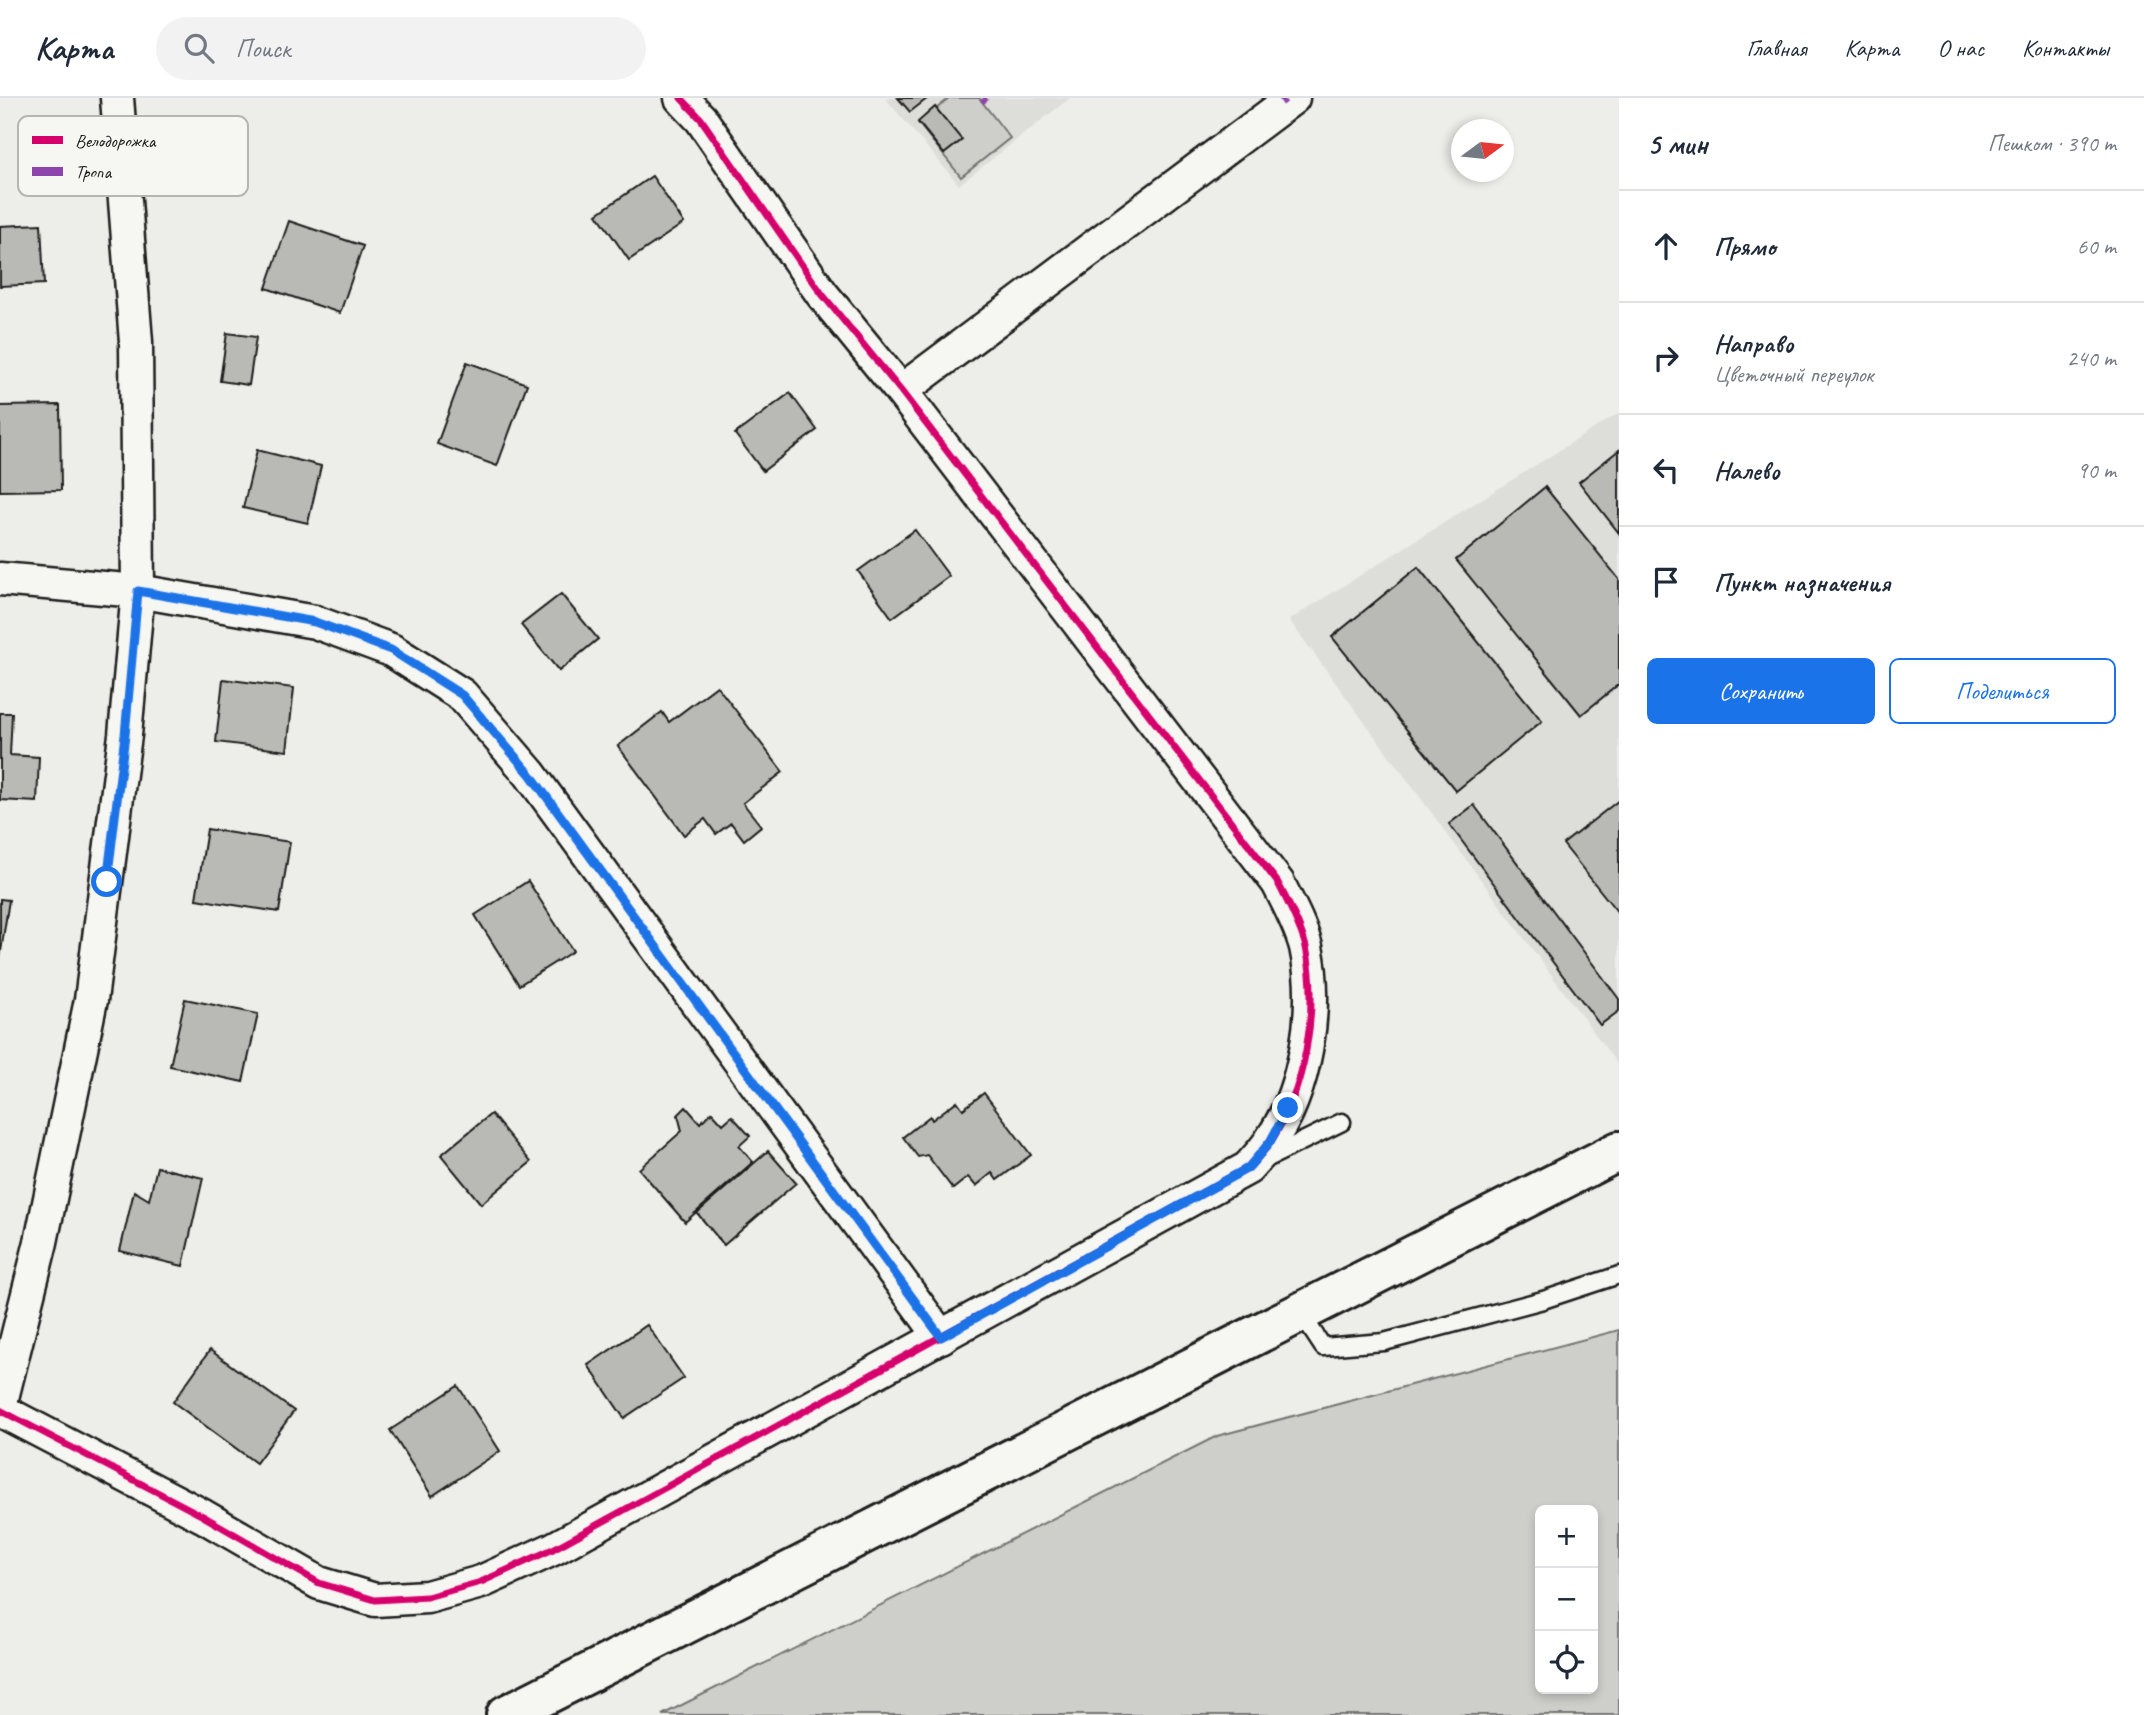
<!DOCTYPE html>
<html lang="ru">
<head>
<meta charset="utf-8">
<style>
  body { margin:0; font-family:Caveat,sans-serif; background:#f2f2f3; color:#1f2937 }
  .controls { position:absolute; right:21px; bottom:21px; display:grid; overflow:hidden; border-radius:10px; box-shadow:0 4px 10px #0003 }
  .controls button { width:63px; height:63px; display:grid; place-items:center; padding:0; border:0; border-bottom:2px solid #e0e1e3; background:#fff; color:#1f2937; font:35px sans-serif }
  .compass { position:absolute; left:1451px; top:21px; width:63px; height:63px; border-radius:50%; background:#fff; box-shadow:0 4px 10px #0003; rotate:75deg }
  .stop { position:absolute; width:21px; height:21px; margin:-16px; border:5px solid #1a73e8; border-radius:50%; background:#fff }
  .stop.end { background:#1a73e8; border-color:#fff; box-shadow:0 2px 7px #0008 }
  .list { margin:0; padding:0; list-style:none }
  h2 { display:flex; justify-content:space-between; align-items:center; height:91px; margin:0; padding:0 28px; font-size:30px }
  h2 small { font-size:23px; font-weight:400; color:#747a83 }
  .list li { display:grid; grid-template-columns:46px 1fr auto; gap:21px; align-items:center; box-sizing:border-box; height:112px; padding:0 28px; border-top:2px solid #e0e1e3 }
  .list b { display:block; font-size:26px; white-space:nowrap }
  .list p { margin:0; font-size:23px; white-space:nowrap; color:#747a83 }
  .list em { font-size:23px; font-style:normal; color:#747a83 }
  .actions { display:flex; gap:14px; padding:21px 28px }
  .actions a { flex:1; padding:16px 0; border:2px solid #1a73e8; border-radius:10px; text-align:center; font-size:24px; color:#1a73e8 }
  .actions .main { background:#1a73e8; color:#fff }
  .icon { flex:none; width:38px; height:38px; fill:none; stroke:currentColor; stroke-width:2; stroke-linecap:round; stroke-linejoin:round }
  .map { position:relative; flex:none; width:1619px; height:1617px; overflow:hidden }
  header { display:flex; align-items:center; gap:42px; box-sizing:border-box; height:98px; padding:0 35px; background:#fff; border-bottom:2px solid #e0e1e3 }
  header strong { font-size:33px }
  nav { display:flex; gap:38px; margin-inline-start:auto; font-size:24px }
  .search { width:490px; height:63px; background:#f2f2f3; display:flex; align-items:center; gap:18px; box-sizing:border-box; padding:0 24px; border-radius:38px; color:#747a83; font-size:26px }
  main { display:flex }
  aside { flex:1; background:#fff }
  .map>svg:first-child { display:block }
  .built { fill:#ddddda }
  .green { fill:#cececb; stroke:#757574; stroke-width:2; fill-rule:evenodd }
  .building { fill:#b9b9b6; stroke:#1c1c1c; stroke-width:2 }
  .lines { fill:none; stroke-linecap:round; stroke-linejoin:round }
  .service-casing { stroke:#1c1c1c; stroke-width:21 }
  .minor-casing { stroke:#1c1c1c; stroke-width:37 }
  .tertiary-casing { stroke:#1c1c1c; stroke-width:44 }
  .service { stroke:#f6f6f2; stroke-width:16 }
  .minor { stroke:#f6f6f2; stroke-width:32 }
  .tertiary { stroke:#f6f6f2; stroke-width:38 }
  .quiet { stroke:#8e44ad; stroke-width:5; stroke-dasharray:10 5; stroke-linecap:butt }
  .cycleway-casing { stroke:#f6f6f2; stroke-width:11 }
  .cycleway { stroke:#d6006c; stroke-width:7 }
  .route { stroke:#1a73e8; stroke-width:9 }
  .key { fill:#f6f6f2; stroke:#b5b5b2; stroke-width:2 }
  .key-label { font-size:19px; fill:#1c1c1c }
</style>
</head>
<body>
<header>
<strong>Карта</strong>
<div class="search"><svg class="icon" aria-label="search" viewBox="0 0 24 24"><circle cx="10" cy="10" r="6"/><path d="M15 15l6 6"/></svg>Поиск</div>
<nav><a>Главная</a><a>Карта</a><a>О нас</a><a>Контакты</a></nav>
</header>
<main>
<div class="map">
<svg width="1619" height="1617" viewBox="0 0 1619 1617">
  <rect width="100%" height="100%" fill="#edede9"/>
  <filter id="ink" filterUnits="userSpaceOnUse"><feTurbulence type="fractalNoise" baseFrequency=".0143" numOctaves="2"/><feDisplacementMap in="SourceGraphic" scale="14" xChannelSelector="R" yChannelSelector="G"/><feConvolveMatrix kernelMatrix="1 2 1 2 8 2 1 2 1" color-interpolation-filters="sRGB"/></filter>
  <g filter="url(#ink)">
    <!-- built -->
    <g class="built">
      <path d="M885 0H1070L959 87Z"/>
      <path d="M1619 315V966L1618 967 1289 522Z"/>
    </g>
    <!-- green -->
    <g class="green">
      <path d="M950 0H979L1010 40 961 79 918 25Z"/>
      <path d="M1619 1232V1617H662L1217 1338ZM1593 1412V1591H1540V1412Z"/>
    </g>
    <!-- building -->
    <g class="building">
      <path d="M898 0H928L910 14Z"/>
      <path d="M935 9 962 42 944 56 918 24Z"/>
      <path d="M652 78 684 125 629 162 597 116Z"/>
      <path d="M289 123 363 148 340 215 266 190Z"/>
      <path d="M41 126 44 186 0 188V128Z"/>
      <path d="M227 235 256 239 249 287 220 283Z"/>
      <path d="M467 264 527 286 497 368 437 346Z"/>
      <path d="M790 295 817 332 763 373 735 336Z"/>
      <path d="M60 307 61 392 0 393V308Z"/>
      <path d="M257 352 321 368 308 425 243 410Z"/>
      <path d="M1619 352V435L1579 384Z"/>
      <path d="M1545 389 1619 481V586L1581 617 1456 462Z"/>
      <path d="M915 432 949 478 892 520 858 473Z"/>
      <path d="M1418 469 1542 623 1456 693 1332 539Z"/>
      <path d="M561 496 598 541 559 573 521 527Z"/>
      <path d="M223 581 294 590 287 653 216 644Z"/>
      <path d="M717 588 783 674 743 705 761 728 744 742 731 725 716 736 705 721 684 737 618 648 662 614 669 624Z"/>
      <path d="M0 615H12L10 657 39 659 37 704 0 702Z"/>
      <path d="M1619 702V816L1563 746Z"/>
      <path d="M1474 707 1619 901V913L1600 927 1449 726Z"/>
      <path d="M207 731 290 744 279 814 196 801Z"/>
      <path d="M528 783 573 853 519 887 475 817Z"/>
      <path d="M0 801 9 802 0 860Z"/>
      <path d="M185 901 258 916 243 984 170 968Z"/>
      <path d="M984 995 1031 1057 997 1082 992 1075 976 1088 968 1079 953 1091 927 1057 918 1059 903 1039 930 1018 932 1022 957 1003 963 1011Z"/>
      <path d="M686 1009 700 1025 712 1014 723 1026 732 1018 750 1038 739 1048 753 1064 685 1124 639 1071 682 1033 678 1017Z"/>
      <path d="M491 1016 531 1064 481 1106 441 1057Z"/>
      <path d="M768 1053 796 1085 724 1147 697 1115Z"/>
      <path d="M157 1069 203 1080 183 1168 120 1153 134 1093 149 1102Z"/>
      <path d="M647 1227 684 1280 624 1320 588 1267Z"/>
      <path d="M210 1252 294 1313 256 1365 173 1304Z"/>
      <path d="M458 1288 500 1353 432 1398 390 1332Z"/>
    </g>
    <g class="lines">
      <!-- service casing -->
      <g class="service-casing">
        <g id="service">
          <path d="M1262 1063 1342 1024"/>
          <path d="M1300 1214 1323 1249 1384 1244 1543 1202 1619 1177"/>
        </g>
      </g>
      <!-- minor casing -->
      <g class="minor-casing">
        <g id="minor">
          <path d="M901 293 1293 0"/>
          <path d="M0 481 138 493 315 524 391 552 462 597 530 676 941 1239"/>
          <path d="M0 1308 41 1144 91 902 125 637 138 493 136 244 117 0"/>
          <path d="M0 1312 203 1418 319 1485 375 1502 427 1499 481 1484 553 1451 1248 1070C1255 1062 1263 1054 1269 1045 1306 994 1319 910 1306 849 1300 826 1288 805 1278 785L901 293 822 196 701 21 681 0"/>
        </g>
      </g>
      <!-- tertiary casing -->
      <g class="tertiary-casing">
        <path id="tertiary" d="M506 1617 1619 1053"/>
      </g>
      <!-- service -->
      <use href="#service" class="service"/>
      <!-- minor -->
      <use href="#minor" class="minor"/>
      <!-- tertiary -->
      <use href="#tertiary" class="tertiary"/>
      <!-- quiet -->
      <g class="quiet">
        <path d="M1281 0 1285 6"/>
        <path d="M982 4 987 0"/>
      </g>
      <!-- cycleway casing -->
      <g class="cycleway-casing">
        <path id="cycleway" d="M0 1312 203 1418 319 1485 375 1502 427 1499 481 1484 553 1451 1248 1070C1255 1062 1263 1054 1269 1045 1306 994 1319 910 1306 849 1300 826 1288 805 1278 785L901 293 822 196 701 21 681 0"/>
      </g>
      <!-- cycleway -->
      <use href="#cycleway" class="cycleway"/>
    </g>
  </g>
  <g class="lines" filter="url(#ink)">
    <!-- route -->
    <path class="route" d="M107 784 125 637 138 493 315 524 391 552 462 597 530 676 941 1239 1248 1070 1270 1044 1288 1010"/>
  </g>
  <!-- legend -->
  <rect x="18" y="18" width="230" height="80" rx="10" class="key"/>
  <rect x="32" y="38" width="31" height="8" fill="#d6006c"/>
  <rect x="32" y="69" width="31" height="9" fill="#8e44ad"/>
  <g class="key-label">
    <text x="75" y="49">Велодорожка</text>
    <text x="75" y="80">Тропа</text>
  </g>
</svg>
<div class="controls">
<button>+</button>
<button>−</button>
<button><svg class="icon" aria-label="locate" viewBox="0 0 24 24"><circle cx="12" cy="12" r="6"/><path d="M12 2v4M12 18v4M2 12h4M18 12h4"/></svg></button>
</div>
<svg class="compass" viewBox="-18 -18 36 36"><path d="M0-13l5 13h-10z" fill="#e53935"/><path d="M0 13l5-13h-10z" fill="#747a83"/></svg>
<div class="stop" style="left:107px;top:784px"></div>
<div class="stop end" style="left:1288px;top:1010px"></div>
</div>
<aside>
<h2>5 мин<small>Пешком · 390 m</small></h2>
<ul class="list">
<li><svg class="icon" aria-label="ahead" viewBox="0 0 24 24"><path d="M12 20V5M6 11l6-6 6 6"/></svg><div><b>Прямо</b></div><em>60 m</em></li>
<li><svg class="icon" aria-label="right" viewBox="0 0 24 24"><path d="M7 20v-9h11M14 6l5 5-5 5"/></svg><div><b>Направо</b><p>Цветочный переулок</p></div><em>240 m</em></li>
<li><svg class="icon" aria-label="left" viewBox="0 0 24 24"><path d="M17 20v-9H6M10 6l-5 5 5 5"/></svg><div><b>Налево</b></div><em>90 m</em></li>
<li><svg class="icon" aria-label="arrive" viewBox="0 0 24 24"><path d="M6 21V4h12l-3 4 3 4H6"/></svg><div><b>Пункт назначения</b></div></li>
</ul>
<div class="actions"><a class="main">Сохранить</a><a>Поделиться</a></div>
</aside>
</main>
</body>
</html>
